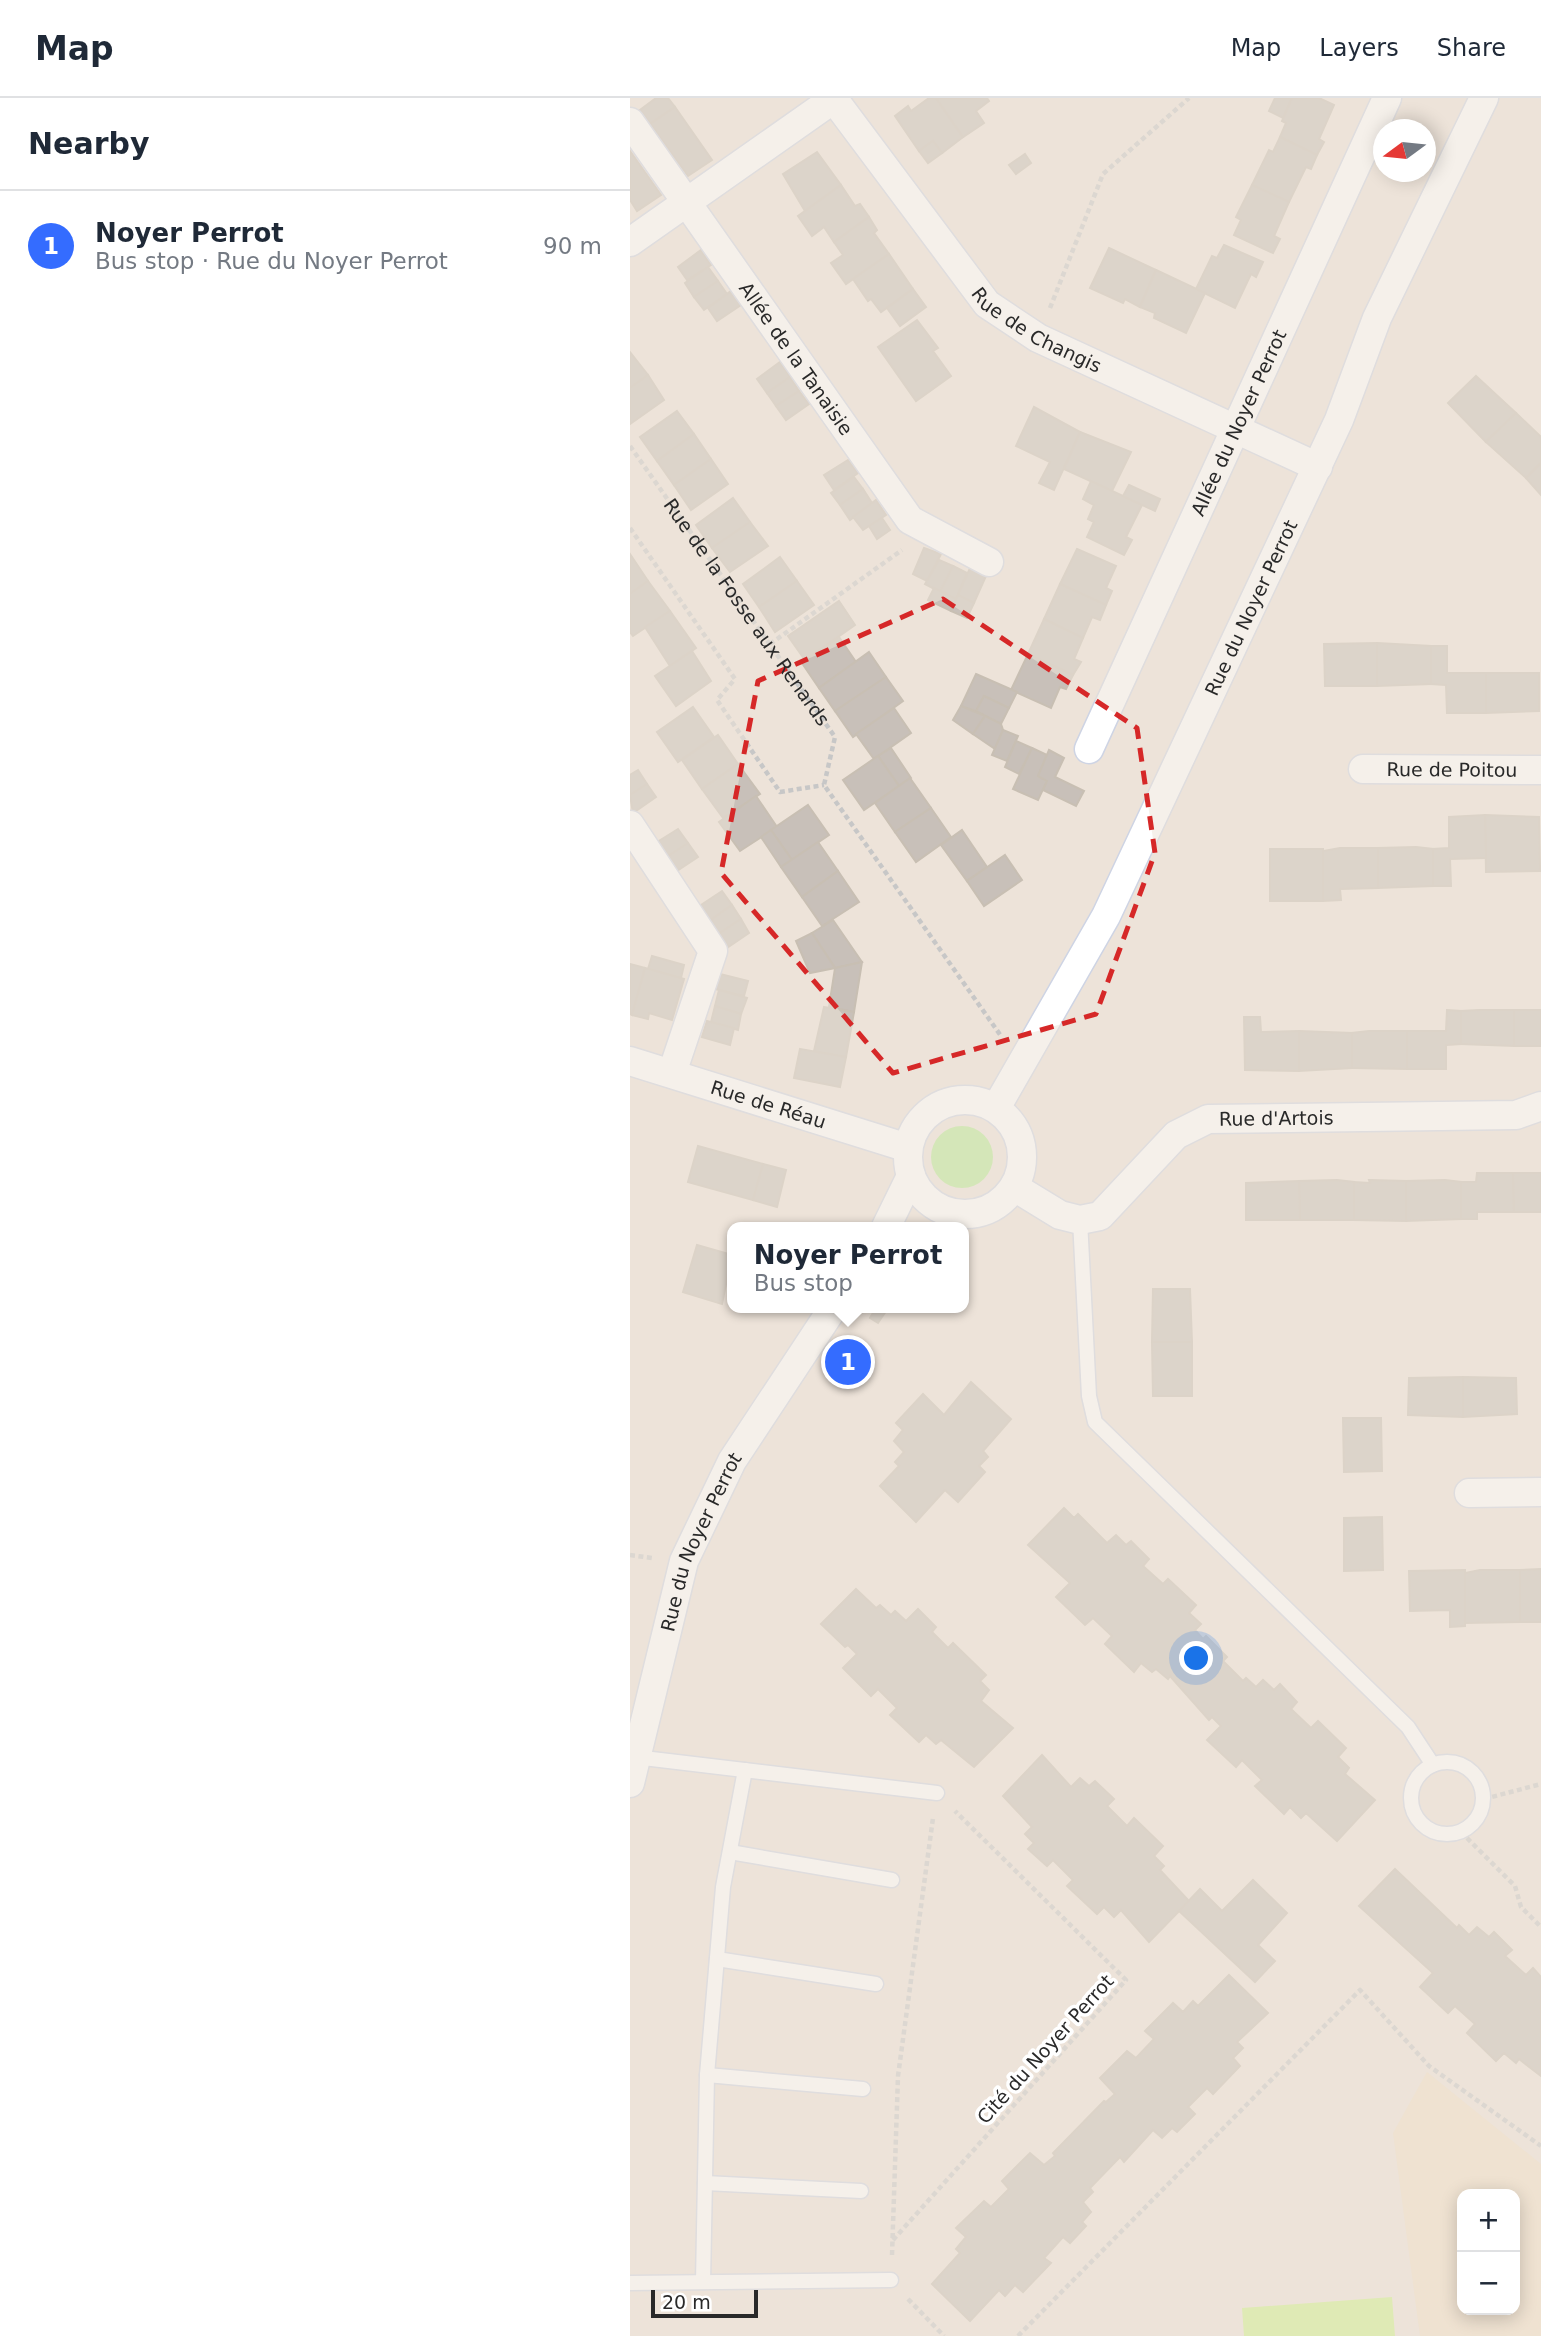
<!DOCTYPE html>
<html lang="en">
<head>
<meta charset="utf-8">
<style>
  body { margin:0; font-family:"DejaVu Sans",sans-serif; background:#f6f6f7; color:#1f2937 }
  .controls { position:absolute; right:21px; bottom:21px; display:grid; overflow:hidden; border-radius:14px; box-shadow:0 4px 18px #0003 }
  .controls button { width:63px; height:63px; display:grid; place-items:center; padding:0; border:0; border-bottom:2px solid #e0e1e3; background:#fff; color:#1f2937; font:35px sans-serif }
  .compass { position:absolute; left:743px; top:21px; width:63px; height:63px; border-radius:50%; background:#fff; box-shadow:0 4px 18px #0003; rotate:255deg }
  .scale { position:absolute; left:21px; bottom:18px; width:107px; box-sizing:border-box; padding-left:7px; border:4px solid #292929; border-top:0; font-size:19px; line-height:24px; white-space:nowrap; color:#292929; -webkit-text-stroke:5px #fff; paint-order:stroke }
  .you { position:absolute; left:567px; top:1561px; width:24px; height:24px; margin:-18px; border:5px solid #fff; border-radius:50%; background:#1a73e8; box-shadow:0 0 0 10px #1a73e833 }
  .badge { display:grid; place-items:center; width:46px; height:46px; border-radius:50%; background:#346cff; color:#fff; font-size:23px; font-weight:700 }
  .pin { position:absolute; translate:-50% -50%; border:4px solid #fff; box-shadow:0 2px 7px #0006 }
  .popup { position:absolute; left:97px; top:1124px; width:242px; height:91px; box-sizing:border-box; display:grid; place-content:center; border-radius:14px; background:#fff; filter:drop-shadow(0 2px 5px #0005); font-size:23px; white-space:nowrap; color:#747a83 }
  .popup b { font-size:26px; color:#1f2937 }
  .popup::after { content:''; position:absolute; left:50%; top:100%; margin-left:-14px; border:14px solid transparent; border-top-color:#fff }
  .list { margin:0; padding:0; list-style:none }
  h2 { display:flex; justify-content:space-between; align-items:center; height:91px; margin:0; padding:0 28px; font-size:30px }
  h2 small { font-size:23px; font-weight:400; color:#747a83 }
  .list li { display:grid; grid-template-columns:46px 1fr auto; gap:21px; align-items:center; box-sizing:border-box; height:112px; padding:0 28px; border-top:2px solid #e0e1e3 }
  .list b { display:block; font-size:26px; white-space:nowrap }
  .list p { margin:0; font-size:23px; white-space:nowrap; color:#747a83 }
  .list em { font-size:23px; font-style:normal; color:#747a83 }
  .map { position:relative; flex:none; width:911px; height:2238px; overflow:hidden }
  header { display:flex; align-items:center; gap:42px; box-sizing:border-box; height:98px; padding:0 35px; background:#fff; border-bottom:2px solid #e0e1e3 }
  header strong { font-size:33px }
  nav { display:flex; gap:38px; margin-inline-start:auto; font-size:24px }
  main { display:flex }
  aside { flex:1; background:#fff }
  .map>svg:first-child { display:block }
  .education { fill:#f1dfc7; fill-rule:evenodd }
  .green { fill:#b6e990 }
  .pitch { fill:#cff28a }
  .building { fill:#c8c0b9; stroke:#c8bfb3; stroke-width:2 }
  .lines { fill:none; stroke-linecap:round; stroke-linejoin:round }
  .lane-casing { stroke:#ced4e4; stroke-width:17 }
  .street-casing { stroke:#ced4e4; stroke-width:31 }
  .path { stroke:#c7c7c7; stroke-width:4.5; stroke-dasharray:5 3.5; stroke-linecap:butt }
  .lane { stroke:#fff; stroke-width:14 }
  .street { stroke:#fff; stroke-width:28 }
  .marked { fill:none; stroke:#d62828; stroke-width:5; stroke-dasharray:14 9; stroke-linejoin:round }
  .labels { text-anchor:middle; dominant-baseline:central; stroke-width:7; stroke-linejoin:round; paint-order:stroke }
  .street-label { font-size:19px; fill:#292929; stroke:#fff }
</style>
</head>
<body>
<header>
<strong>Map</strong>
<nav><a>Map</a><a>Layers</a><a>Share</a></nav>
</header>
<main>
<aside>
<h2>Nearby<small></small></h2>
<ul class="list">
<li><span class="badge">1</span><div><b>Noyer Perrot</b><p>Bus stop · Rue du Noyer Perrot</p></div><em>90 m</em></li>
</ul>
</aside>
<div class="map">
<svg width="911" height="2238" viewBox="0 0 911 2238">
  <rect width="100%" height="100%" fill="#ede3d9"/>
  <!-- education -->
  <path class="education" d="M797 1974 911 2066V2238H790L763 2035ZM832 2096H885V2212H832Z"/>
  <!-- green -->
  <circle class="green" cx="332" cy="1059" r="31"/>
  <!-- pitch -->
  <path class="pitch" d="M762 2199 765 2238H614L612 2210Z"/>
  <!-- building -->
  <g class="building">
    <path d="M26 0H38L45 9 20 26 10 12Z"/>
    <path d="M299 0H306L333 39 312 55 303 43 289 53 265 18 278 8 281 13Z"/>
    <path d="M306 0H357L359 3 346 13 354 25 333 39Z"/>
    <path d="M645 0H662L653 20 639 13Z"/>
    <path d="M662 0H689L704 7 689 41 694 44 687 57 650 39 656 25 652 23Z"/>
    <path d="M45 9 82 62 58 78 20 26Z"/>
    <path d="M650 39 687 57 681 71 676 69 659 104 622 87 639 52 643 54Z"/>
    <path d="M303 43 312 55 298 65 289 53Z"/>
    <path d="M0 53 31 97 7 113 0 102Z"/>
    <path d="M187 54 211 87 175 113 153 76Z"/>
    <path d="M395 56 401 65 386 76 379 67Z"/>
    <path d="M211 87 225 108 230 106 239 119 204 144 194 129 182 138 168 118Z"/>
    <path d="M622 87 659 104 644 138 650 141 643 155 604 137 611 122 606 119Z"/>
    <path d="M239 119 247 132 244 135 259 156 216 186 201 165 213 157 204 144Z"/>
    <path d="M594 147 633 164 626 179 621 176 605 210 566 191 582 158 587 160Z"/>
    <path d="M479 150 526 172 510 209 495 201 493 205 460 190Z"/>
    <path d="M71 152 81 167 57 182 48 169Z"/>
    <path d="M259 156 283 191 251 214 241 201 238 203 223 181Z"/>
    <path d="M78 169 88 183 64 199 55 185Z"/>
    <path d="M526 172 575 195 556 235 524 220 525 215 510 209Z"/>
    <path d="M88 183 97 196 74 212 64 199Z"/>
    <path d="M283 191 296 209 270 228 257 210Z"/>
    <path d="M101 193 111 207 87 223 78 210Z"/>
    <path d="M287 222 308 250 303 253 321 278 286 303 248 249Z"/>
    <path d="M0 254 18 277 0 290Z"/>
    <path d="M150 264 160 279 137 295 127 281Z"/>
    <path d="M18 277 34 302 0 326V290Z"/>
    <path d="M846 278 886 315 856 344 818 305Z"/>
    <path d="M160 279 169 293 146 308 137 295Z"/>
    <path d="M169 293 179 306 156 322 146 308Z"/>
    <path d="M404 309 450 334 424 392 409 385 420 364 386 348Z"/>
    <path d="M47 313 64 336 27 363 10 339Z"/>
    <path d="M886 315 911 339V365L896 380 856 344Z"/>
    <path d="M450 334 501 354 482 393 434 371Z"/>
    <path d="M64 336 81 361 44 387 27 363Z"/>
    <path d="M81 361 98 386 61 412 44 387Z"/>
    <path d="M218 362 228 375 204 392 194 377Z"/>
    <path d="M911 365V397L896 380Z"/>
    <path d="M224 379 233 391 210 407 201 395Z"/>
    <path d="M461 383 512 407 496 439 502 442 494 457 457 439 464 424 458 421 464 407 453 401Z"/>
    <path d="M499 387 530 401 525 413 493 398Z"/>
    <path d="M233 391 242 405 220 422 210 407Z"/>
    <path d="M103 400 120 424 82 450 66 427Z"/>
    <path d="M246 402 256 417 233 432 223 419Z"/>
    <path d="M252 420 260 432 247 441 239 428Z"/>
    <path d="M120 424 138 448 100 474 82 450Z"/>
    <path d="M294 450 311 456 297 483 283 476Z"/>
    <path d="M447 451 486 468 476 490 482 493 476 507 430 486Z"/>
    <path d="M0 456 18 483 0 496Z"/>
    <path d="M150 459 167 483 129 509 113 486Z"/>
    <path d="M309 462 323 468 310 494 295 486Z"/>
    <path d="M323 468 337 475 326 501 310 494Z"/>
    <path d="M340 470 356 478 344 505 328 497Z"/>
    <path d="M18 483 40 513 3 538 0 534V496Z"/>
    <path d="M167 483 184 507 145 534 129 509Z"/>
    <path d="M430 486 476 507 470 522 462 519 453 540 414 521Z"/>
    <path d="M304 490 326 501 321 513 298 502Z"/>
    <path d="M328 497 344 505 337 520 321 513Z"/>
    <path d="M209 503 225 527 175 562 158 538Z"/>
    <path d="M40 513 66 550 40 568 15 529Z"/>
    <path d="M414 521 453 540 444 561 451 564 443 577 398 556Z"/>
    <path d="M209 539 226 564 189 590 172 565Z"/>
    <path d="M747 545 801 548V586L747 588Z"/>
    <path d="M747 545V588H695L694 546Z"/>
    <path d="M801 548H817V575H856V615H817L816 587 801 586Z"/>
    <path d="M62 553 81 583 46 608 25 578Z"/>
    <path d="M239 554 256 579 205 613 189 590Z"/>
    <path d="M398 556 443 577 436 591 430 589 421 610 381 592Z"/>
    <path d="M856 575H909V613L856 615Z"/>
    <path d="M346 576 387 594 379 610 354 598 346 613 331 608Z"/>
    <path d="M256 579 273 603 223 639 205 613Z"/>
    <path d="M354 598 379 610 371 626 346 613Z"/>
    <path d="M331 608 355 618 343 636 323 622Z"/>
    <path d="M63 609 84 639 48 664 27 634Z"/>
    <path d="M264 610 281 635 244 661 226 636Z"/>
    <path d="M355 618 371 626 373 632 365 651 343 636Z"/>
    <path d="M373 632 388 638 377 663 362 657Z"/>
    <path d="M88 637 108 666 72 691 52 662Z"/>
    <path d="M386 643 402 650 389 676 375 669Z"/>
    <path d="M261 650 281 680 269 688 248 658Z"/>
    <path d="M402 650 417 657 408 678 417 683 408 702 383 691Z"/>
    <path d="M419 652 434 660 425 679 454 693 446 708 413 692 417 683 408 678Z"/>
    <path d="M248 658 269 688 234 712 213 682Z"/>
    <path d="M108 666 130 696 93 720 72 691Z"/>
    <path d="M8 672 17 686 0 697V677Z"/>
    <path d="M280 680 301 710 265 734 245 705Z"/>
    <path d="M17 686 26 699 3 715 0 697Z"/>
    <path d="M126 698 147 729 110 753 89 724Z"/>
    <path d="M178 707 199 737 162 762 141 732Z"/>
    <path d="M301 710 321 739 286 764 265 734Z"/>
    <path d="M855 717 909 719 910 773 856 774Z"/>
    <path d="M855 717 856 760 820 761 821 788H803V751L819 750V719Z"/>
    <path d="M48 731 58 745 34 761 24 746Z"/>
    <path d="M141 732 162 762 151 769 131 739Z"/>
    <path d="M332 732 357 769 337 783 311 747Z"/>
    <path d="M188 744 208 773 172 799 151 769Z"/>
    <path d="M58 745 68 759 44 775 34 761Z"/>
    <path d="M786 749 803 751V788L748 790V750Z"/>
    <path d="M710 750H748V790L710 791 711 802 693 803V753Z"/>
    <rect x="640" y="751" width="53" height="52"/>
    <path d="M375 757 392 782 354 808 337 783Z"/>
    <path d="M208 773 229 804 192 828 172 799Z"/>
    <path d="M92 793 102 807 78 824 68 809Z"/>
    <path d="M102 807 111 821 87 837 78 824Z"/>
    <path d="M111 821 119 835 97 850 87 837Z"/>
    <path d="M203 822 232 864 205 870 182 835Z"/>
    <path d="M182 835 205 870 180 875 166 843Z"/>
    <path d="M22 858 54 867 51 880 18 871Z"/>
    <path d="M232 864 224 914 199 909 205 870Z"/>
    <path d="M0 866 15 870 2 917 0 916Z"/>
    <path d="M15 870 54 881 42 922 19 915 18 921 2 917Z"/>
    <path d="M90 876 118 883 114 898 85 891Z"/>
    <path d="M89 892 117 900 111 916 85 908Z"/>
    <path d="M85 908 111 916 108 932 81 924Z"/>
    <path d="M194 909 224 914 216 959 184 953Z"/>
    <path d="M817 912 831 913V946L816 947V971H777V933H816Z"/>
    <path d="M849 912H884V948L831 946V913Z"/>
    <rect x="884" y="912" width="27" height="36"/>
    <path d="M614 919H630L631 934 669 933V973L615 972Z"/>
    <path d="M77 923 104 930 100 947 72 939Z"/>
    <path d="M669 933 722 935V970L669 973Z"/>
    <path d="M739 933H777V971L722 970V935Z"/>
    <path d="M170 951 216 959 210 989 164 980Z"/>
    <path d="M68 1048 133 1066 123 1102 58 1084Z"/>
    <path d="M133 1066 156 1072 147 1109 123 1102Z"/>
    <path d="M847 1075H883L884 1114H847V1121H831V1084H846Z"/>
    <path d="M883 1075H911V1114H884Z"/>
    <path d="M707 1082 724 1084V1122H670L669 1083Z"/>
    <path d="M739 1082 776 1083V1123L724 1122V1084L740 1085Z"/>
    <path d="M815 1082 831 1084V1121L776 1123V1083Z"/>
    <path d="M669 1083 670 1122H616V1085Z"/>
    <path d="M67 1147 102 1157 92 1206 53 1194Z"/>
    <path d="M523 1191H560L562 1244H522Z"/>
    <path d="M246 1210 256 1213 248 1225 240 1220Z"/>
    <path d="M522 1244H562V1298H523Z"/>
    <path d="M833 1279 886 1280 887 1316 833 1319Z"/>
    <path d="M833 1279V1319L778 1317 779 1280Z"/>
    <path d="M341 1284 381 1321 353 1353 358 1359 349 1368 355 1374 328 1404 315 1392 286 1424 250 1388 269 1368 265 1364 274 1354 264 1343 273 1332 266 1325 293 1296 314 1317Z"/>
    <path d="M713 1320H751L752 1373 714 1374Z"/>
    <path d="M434 1410 444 1420 448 1416 477 1445 486 1437 496 1447 501 1443 519 1461 513 1468 533 1486 538 1481 566 1507 559 1515 571 1526 565 1532 573 1541 576 1538 597 1559 593 1563 613 1583 616 1580 626 1589 633 1582 644 1592 650 1586 667 1604 661 1611 681 1630 688 1623 716 1650 708 1659 719 1670 715 1676 745 1702 707 1743 676 1715 671 1720 660 1709 654 1716 625 1688 632 1682 612 1662 606 1669 577 1642 591 1628 582 1619 579 1622 540 1578 538 1581 526 1571 522 1574 511 1565 504 1574 475 1546 482 1538 463 1520 455 1527 426 1499 440 1485 398 1447Z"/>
    <path d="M752 1419 753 1472 714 1473V1420Z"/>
    <path d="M911 1471V1524H890V1472Z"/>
    <path d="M835 1472V1528L820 1529V1512L780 1513 779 1473Z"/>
    <path d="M850 1472H890V1524L835 1525V1475Z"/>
    <path d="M226 1491 246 1510 250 1507 261 1517 265 1513 276 1523 288 1511 306 1529 302 1534 318 1550 323 1545 356 1577 350 1583 359 1592 351 1603 383 1630 344 1669 311 1642 306 1646 296 1637 289 1644 260 1617 267 1610 248 1591 241 1598 213 1570 227 1556 218 1547 215 1549 191 1526Z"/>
    <path d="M412 1657 441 1689 450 1680 459 1688 465 1683 484 1701 477 1708 497 1728 504 1720 533 1748 524 1758 534 1768 530 1772 559 1803 519 1844 491 1812 484 1819 474 1809 467 1816 437 1788 443 1782 423 1762 417 1768 398 1751 404 1745 395 1736 402 1729 373 1698Z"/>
    <path d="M765 1771 827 1830 829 1827 839 1837 847 1829 859 1839 864 1834 882 1852 875 1858 896 1877 903 1870 911 1879V1978L889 1961 886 1965 874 1955 866 1963 837 1935 845 1926 825 1908 818 1915 790 1889 803 1875 729 1808Z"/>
    <path d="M623 1782 657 1815 628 1847 645 1863 625 1884 549 1813 570 1791 592 1813Z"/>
    <path d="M599 1877 638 1915 607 1944 613 1950 603 1960 610 1968 583 1996 577 1990 558 2009 565 2016 547 2034 542 2030 532 2040 523 2032 494 2064 490 2059 460 2090 463 2094 453 2104 461 2114 452 2124 456 2128 440 2145 433 2139 414 2160 421 2165 393 2194 385 2187 375 2198 369 2192 340 2223 302 2186 330 2155 326 2151 336 2139 326 2130 354 2103 361 2109 379 2091 372 2083 400 2055 414 2067 425 2058 423 2055 474 2003 476 2004 485 1996 470 1980 497 1953 506 1960 524 1941 515 1933 543 1905 553 1914 563 1903 568 1908Z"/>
  </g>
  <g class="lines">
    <!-- lane casing -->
    <g class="lane-casing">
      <g id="lane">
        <path d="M450 1122 459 1298 465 1324 778 1629 803 1667"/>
        <path d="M5 1659 307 1695"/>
        <circle cx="817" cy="1700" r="36"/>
        <path d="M100 1754 262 1782"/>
        <path d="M87 1861 246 1886"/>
        <path d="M77 1977 233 1991"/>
        <path d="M75 2085 231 2093"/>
        <path d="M73 2184 77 1977 93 1789 115 1672"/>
        <path d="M0 2185 261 2182"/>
      </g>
    </g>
    <!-- street casing -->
    <g class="street-casing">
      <g id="street">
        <path id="s2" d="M203 0 357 206 408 240 688 369"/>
        <path id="s3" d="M0 24 280 422 359 464"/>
        <path d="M0 144 205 0"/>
        <path id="s4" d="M459 651 757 0"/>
        <path id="s5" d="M733 671 911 672"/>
        <path d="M0 727 83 853 42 975"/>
        <path id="s6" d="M0 963 278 1050"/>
        <circle cx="335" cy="1059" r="57"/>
        <path id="s7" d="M366 1010 476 818 709 322 747 220 854 0"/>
        <path id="s8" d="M384 1089 430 1117 450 1122 470 1118 546 1037 578 1021 886 1017 911 1008"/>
        <path d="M256 1129 281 1078"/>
        <path d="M839 1395 911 1394"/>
        <path id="s9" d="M0 1685 54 1463 102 1363 203 1210"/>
      </g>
    </g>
    <!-- path -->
    <g class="path">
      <path d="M420 210 473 76 559 0"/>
      <path id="s1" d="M0 348 205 639 194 687 371 938"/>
      <path d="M0 430 105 581 87 602 150 694 194 687"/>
      <path d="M140 546 272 452"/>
      <path d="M0 1457 22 1460"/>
      <path d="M854 1701 911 1686"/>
      <path d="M831 1734 885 1788 891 1809 911 1829"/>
      <path d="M263 2142 496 1882 325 1713"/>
      <path d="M262 2157 268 1978 303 1720"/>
      <path d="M278 2201 314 2238"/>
      <path d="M388 2238 730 1892 799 1968 911 2048"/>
    </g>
    <!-- lane -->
    <use href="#lane" class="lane"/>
    <!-- street -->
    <use href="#street" class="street"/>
  </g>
  <!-- marked area -->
  <path d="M0 0H911V2238H0ZM313 501 507 630 525 755 466 916 263 975 91 775 128 583Z" fill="#ede3d9" fill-opacity=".55" fill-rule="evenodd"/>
  <path class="marked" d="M313 501 507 630 525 755 466 916 263 975 91 775 128 583Z"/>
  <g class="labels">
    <!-- street labels -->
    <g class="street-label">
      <text stroke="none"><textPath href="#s2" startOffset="313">Rue de Changis</textPath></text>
      <text stroke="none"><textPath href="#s3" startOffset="289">Allée de la Tanaisie</textPath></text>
      <text stroke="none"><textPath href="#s4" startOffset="359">Allée du Noyer Perrot</textPath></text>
      <text stroke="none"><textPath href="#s7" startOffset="562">Rue du Noyer Perrot</textPath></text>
      <text stroke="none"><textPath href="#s1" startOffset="203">Rue de la Fosse aux Renards</textPath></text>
      <text stroke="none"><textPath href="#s5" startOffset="89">Rue de Poitou</textPath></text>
      <text stroke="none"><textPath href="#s6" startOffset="145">Rue de Réau</textPath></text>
      <text stroke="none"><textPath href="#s8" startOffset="310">Rue d'Artois</textPath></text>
      <text stroke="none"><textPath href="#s9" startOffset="252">Rue du Noyer Perrot</textPath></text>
      <text transform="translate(415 1951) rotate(-48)">Cité du Noyer Perrot</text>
    </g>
  </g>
</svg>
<div class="controls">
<button>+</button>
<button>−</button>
</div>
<svg class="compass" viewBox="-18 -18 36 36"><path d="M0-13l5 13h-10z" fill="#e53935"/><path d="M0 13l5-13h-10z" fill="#747a83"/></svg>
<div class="scale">20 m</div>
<div class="you"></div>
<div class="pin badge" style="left:218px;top:1264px">1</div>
<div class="popup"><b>Noyer Perrot</b>Bus stop</div>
</div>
</main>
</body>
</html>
